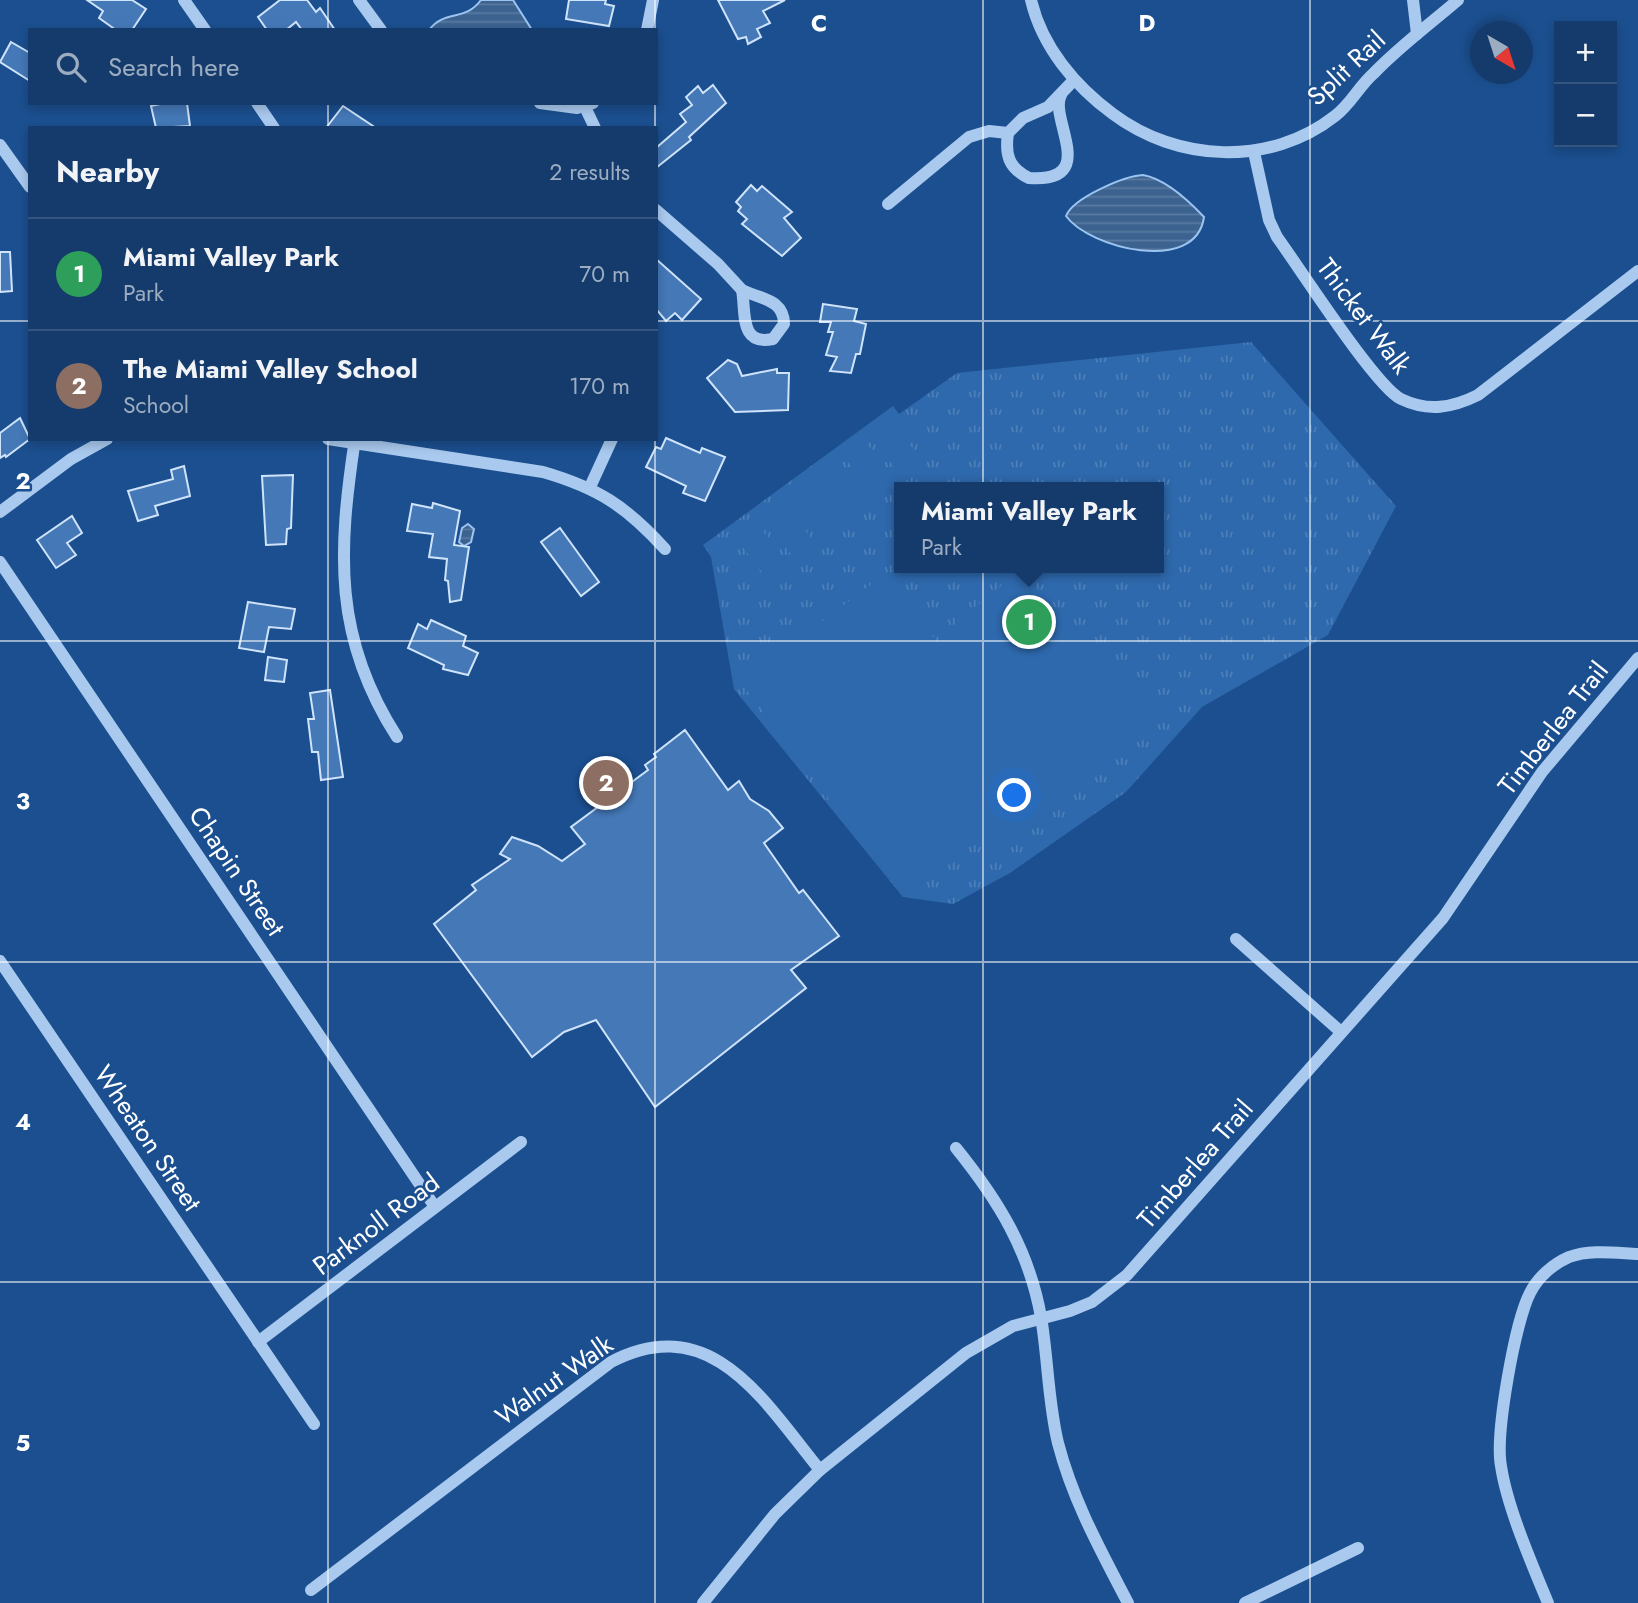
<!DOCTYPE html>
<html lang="en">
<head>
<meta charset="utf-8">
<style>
  body { margin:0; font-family:Jost,sans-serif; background:#214673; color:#f1f3f6 }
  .controls { position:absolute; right:21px; top:21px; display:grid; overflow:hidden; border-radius:0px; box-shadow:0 4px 10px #0003 }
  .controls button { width:63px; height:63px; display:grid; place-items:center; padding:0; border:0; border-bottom:2px solid #33557e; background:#143b6b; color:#f1f3f6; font:35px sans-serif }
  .compass { position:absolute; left:1470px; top:21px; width:63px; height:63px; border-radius:50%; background:#143b6b; box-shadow:0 4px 10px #0003; rotate:141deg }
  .you { position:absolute; left:1015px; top:796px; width:24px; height:24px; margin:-18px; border:5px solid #fff; border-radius:50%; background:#1a73e8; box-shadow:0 0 0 10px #1a73e833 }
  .badge { display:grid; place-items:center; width:46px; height:46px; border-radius:50%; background:#ffd166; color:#fff; font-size:23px; font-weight:700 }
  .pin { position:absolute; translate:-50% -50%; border:4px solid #fff; box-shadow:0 2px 7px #0006 }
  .popup { position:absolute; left:894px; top:482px; width:270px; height:91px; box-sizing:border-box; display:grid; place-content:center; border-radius:0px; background:#143b6b; filter:drop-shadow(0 2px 5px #0005); font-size:23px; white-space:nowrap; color:#9dadc1 }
  .popup b { font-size:26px; color:#f1f3f6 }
  .popup::after { content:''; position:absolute; left:50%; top:100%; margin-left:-14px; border:14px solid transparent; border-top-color:#143b6b }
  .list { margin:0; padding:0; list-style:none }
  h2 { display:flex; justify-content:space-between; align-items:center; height:91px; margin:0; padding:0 28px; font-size:30px }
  h2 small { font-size:23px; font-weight:400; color:#9dadc1 }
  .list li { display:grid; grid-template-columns:46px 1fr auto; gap:21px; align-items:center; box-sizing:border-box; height:112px; padding:0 28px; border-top:2px solid #33557e }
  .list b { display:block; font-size:26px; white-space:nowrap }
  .list p { margin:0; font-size:23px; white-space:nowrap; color:#9dadc1 }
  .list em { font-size:23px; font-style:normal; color:#9dadc1 }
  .icon { flex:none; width:38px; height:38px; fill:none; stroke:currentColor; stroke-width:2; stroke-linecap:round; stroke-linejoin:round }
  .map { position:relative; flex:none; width:1638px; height:1603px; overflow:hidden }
  .search { position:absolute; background:#143b6b; box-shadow:0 4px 10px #0003; left:28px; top:28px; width:630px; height:77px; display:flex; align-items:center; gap:18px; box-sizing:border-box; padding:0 24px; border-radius:0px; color:#9dadc1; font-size:26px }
  .panel { position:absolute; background:#143b6b; box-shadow:0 4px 10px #0003; left:28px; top:126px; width:630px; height:315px; border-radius:0px }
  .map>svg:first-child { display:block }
  .grass { fill:url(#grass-tufts); fill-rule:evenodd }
  .garden { fill:#2e69ad }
  .water { fill:url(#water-rules); stroke:#9cc4f0; stroke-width:2 }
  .building { fill:#4478b7; stroke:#cfe3fa; stroke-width:2 }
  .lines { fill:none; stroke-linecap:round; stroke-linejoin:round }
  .minor { stroke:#a9c9ee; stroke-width:12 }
  .grid { fill:none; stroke:#fff; stroke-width:2; stroke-opacity:0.55 }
  .labels { text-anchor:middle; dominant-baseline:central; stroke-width:5; stroke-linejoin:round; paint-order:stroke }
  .street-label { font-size:26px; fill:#fff; stroke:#1b4f8f }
  .grid-label { font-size:23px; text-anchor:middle; font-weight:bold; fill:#fff; stroke:#1b4f8f; stroke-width:5; stroke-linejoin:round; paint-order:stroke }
</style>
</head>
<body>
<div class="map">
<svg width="1638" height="1603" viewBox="0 0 1638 1603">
  <defs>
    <pattern id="grass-tufts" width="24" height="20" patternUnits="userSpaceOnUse" patternTransform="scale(1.75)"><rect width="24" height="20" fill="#2e69ad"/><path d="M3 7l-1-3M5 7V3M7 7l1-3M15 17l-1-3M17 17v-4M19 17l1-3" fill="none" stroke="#4d80b9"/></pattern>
    <pattern id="water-rules" width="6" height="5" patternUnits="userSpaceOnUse" patternTransform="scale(1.75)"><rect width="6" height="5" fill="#3c6290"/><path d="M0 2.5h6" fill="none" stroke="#597aa1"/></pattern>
  </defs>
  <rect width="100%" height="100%" fill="#1b4f8f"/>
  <!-- grass -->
  <path class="grass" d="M1251 342 1396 506 1328 635 1202 707 1126 792 1010 873 953 904 903 897 734 689 711 557 703 545 893 406 899 414 957 373ZM900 487H1158V568H900Z"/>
  <!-- garden -->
  <g class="garden">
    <path d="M892 421 926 466 905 481 871 437Z"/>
    <path d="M865 441 899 486 878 501 844 457Z"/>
    <path d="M838 462 871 506 851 522 817 477Z"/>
    <path d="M811 482 844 527 824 542 790 497Z"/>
    <path d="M784 502 818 547 797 562 763 518Z"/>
    <path d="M756 522 790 567 770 583 736 538Z"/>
    <path d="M1020 571 1155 710 988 850 979 839 903 897 741 682 885 574 942 649 956 622Z"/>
  </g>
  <!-- water -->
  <g class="water">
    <path d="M481 0H513L532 30H429C445 9 465 22 481 0Z"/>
    <path d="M1143 175C1166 179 1188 200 1204 217 1196 275 1089 248 1066 216 1073 198 1124 176 1143 175Z"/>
    <path d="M468 524 474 529 471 542 464 546 459 542 462 528Z"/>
  </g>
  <!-- building -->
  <g class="building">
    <path d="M87 0H132L146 9 132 30H116L99 18 103 11Z"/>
    <path d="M280 0H307L316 12 320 8 335 30H302L296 22 286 30H267L258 17Z"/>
    <path d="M569 0H606L605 4 614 6 609 26 566 19Z"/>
    <path d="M718 0H785L763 11 770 23 757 29 761 37 748 44 746 37 738 39Z"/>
    <path d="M11 42 30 53V81L0 62Z"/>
    <path d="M713 85 726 103 689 137 691 140 656 168V148L686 122 680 114 692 105 686 97 698 86 703 93Z"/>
    <path d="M165 103H187L190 126 156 128 151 106Z"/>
    <path d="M343 106 376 128H326Z"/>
    <path d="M751 185 757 191 762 186 792 212 784 218 801 238 782 256 742 224 747 219 738 211 741 207 736 202Z"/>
    <path d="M0 252H10L12 291 0 292Z"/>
    <path d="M656 259 701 299 682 320 675 313 666 321 656 309Z"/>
    <path d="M823 304 857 309 854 321 866 324 860 354H856L851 373 830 371 837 357 826 355 833 332H828L831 322H820Z"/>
    <path d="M728 360 737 364 742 376 777 369V373H789L788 410 735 412 707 378Z"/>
    <path d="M20 418 30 439 6 457 5 455 0 458V433Z"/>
    <path d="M666 438 700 453 702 448 725 457 705 501 683 493 686 486 646 467 656 447 661 449Z"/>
    <path d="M184 466 190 496 155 506 158 515 138 521 128 491 173 479 171 470Z"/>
    <path d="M293 475 291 528 287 529 286 544 266 545 262 476Z"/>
    <path d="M433 503 460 511 454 545 469 547 461 600 450 602 448 581 445 580 447 559 429 557 433 534 407 531 412 504 432 508Z"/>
    <path d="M72 516 82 533 67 543 76 555 56 568 37 540Z"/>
    <path d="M560 528 599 582 581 596 541 542Z"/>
    <path d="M248 602 295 609 291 629 269 627 264 652 239 648Z"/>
    <path d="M431 620 466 636 463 646 478 653 468 675 443 669 444 665 408 648 418 624 427 629Z"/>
    <path d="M268 657 287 660 284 682 265 680Z"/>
    <path d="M330 690 343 777 321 780 318 752H312L308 719H314L310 693Z"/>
    <path d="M685 730 728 790 739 781 750 799 769 811 783 828 764 843 799 893 803 890 839 936 791 970 806 988 655 1107 596 1020 564 1032 532 1057 434 924 476 890 472 885 510 859 500 854 512 837 538 846 562 861 585 844 571 827 648 770 645 765 656 757 654 754Z"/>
  </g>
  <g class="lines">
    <!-- minor -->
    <g class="minor">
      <path d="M184 0 205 30"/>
      <path d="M359 0 381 30"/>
      <path d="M1031 0C1042 47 1075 86 1113 114 1177 162 1270 167 1335 116 1351 104 1359 86 1374 73 1400 46 1430 24 1458 0"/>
      <path d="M1413 0 1417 34"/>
      <path d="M647 30 653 0"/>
      <path d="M257 103 274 128"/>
      <path d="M540 103 577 108 593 103"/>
      <path d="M585 107 595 128"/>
      <path d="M1008 133C1005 154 1008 168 1029 178 1101 183 1048 118 1061 95"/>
      <path d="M0 145 30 187"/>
      <path d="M1254 152 1269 220 1277 237C1299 267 1375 386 1401 399 1428 412 1452 408 1478 395L1638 271"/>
      <path d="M888 204 969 137 989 131 1008 133 1023 118 1048 107 1074 80"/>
      <path d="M656 210 718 264 742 290"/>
      <path d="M742 290C760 299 784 299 784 324L773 339C739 346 746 312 742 290Z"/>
      <path d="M328 439 543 472C598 488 626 506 665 549"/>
      <path d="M355 439C338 551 333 638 397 737"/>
      <path d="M590 487 612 439"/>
      <path d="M0 512 71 459 107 439"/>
      <path d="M0 562 435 1207"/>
      <path d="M1236 939 1341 1032"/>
      <path d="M0 961 314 1424"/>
      <path d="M956 1148C998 1200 1029 1250 1041 1317 1048 1358 1048 1402 1058 1443 1073 1501 1101 1551 1128 1603"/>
      <path d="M258 1342 521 1142"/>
      <path d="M311 1590 611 1362C712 1309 765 1403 820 1470"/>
      <path d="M703 1603 775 1514 820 1470 966 1353 1013 1326 1070 1311 1092 1302 1127 1275 1443 918 1542 772 1638 658"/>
      <path d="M1245 1603 1358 1548"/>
      <path d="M1548 1603C1532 1564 1507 1507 1501 1466 1495 1434 1515 1322 1530 1293 1538 1277 1553 1264 1569 1257 1590 1249 1616 1253 1638 1254"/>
    </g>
  </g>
  <!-- grid -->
  <path class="grid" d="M328 0V30M655 0V30M983 0V1603M1310 0V1603M328 103V128M655 103V128M0 321H30M656 321H1638M328 439V1603M655 439V1603M0 641H1638M0 962H1638M0 1282H1638"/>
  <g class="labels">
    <!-- street labels -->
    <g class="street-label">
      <text transform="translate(1346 68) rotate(-43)">Split Rail</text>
      <text transform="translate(1364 316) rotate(53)">Thicket Walk</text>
      <text transform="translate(1553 728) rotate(-52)">Timberlea Trail</text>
      <text transform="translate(237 871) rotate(56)">Chapin Street</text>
      <text transform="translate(148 1138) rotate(56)">Wheaton Street</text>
      <text transform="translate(1195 1164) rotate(-49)">Timberlea Trail</text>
      <text transform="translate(376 1224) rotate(-37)">Parknoll Road</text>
      <text transform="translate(554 1380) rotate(-35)">Walnut Walk</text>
    </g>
  </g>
  <g class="grid-label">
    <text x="819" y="31">C</text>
    <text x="1147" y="31">D</text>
    <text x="23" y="489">2</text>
    <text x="23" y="809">3</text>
    <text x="23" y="1130">4</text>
    <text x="23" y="1451">5</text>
  </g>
</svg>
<div class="controls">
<button>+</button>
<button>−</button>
</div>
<svg class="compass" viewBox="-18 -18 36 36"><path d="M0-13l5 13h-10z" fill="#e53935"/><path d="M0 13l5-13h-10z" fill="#9dadc1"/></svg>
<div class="you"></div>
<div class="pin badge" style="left:1029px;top:622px;background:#2e9e5b">1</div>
<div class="popup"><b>Miami Valley Park</b>Park</div>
<div class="pin badge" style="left:606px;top:783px;background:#8d6e63">2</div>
<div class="search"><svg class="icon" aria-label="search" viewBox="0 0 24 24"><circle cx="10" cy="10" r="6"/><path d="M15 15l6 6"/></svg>Search here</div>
<section class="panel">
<h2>Nearby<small>2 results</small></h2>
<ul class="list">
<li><span class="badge" style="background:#2e9e5b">1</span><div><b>Miami Valley Park</b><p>Park</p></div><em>70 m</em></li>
<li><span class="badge" style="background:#8d6e63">2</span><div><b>The Miami Valley School</b><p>School</p></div><em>170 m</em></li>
</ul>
</section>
</div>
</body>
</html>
